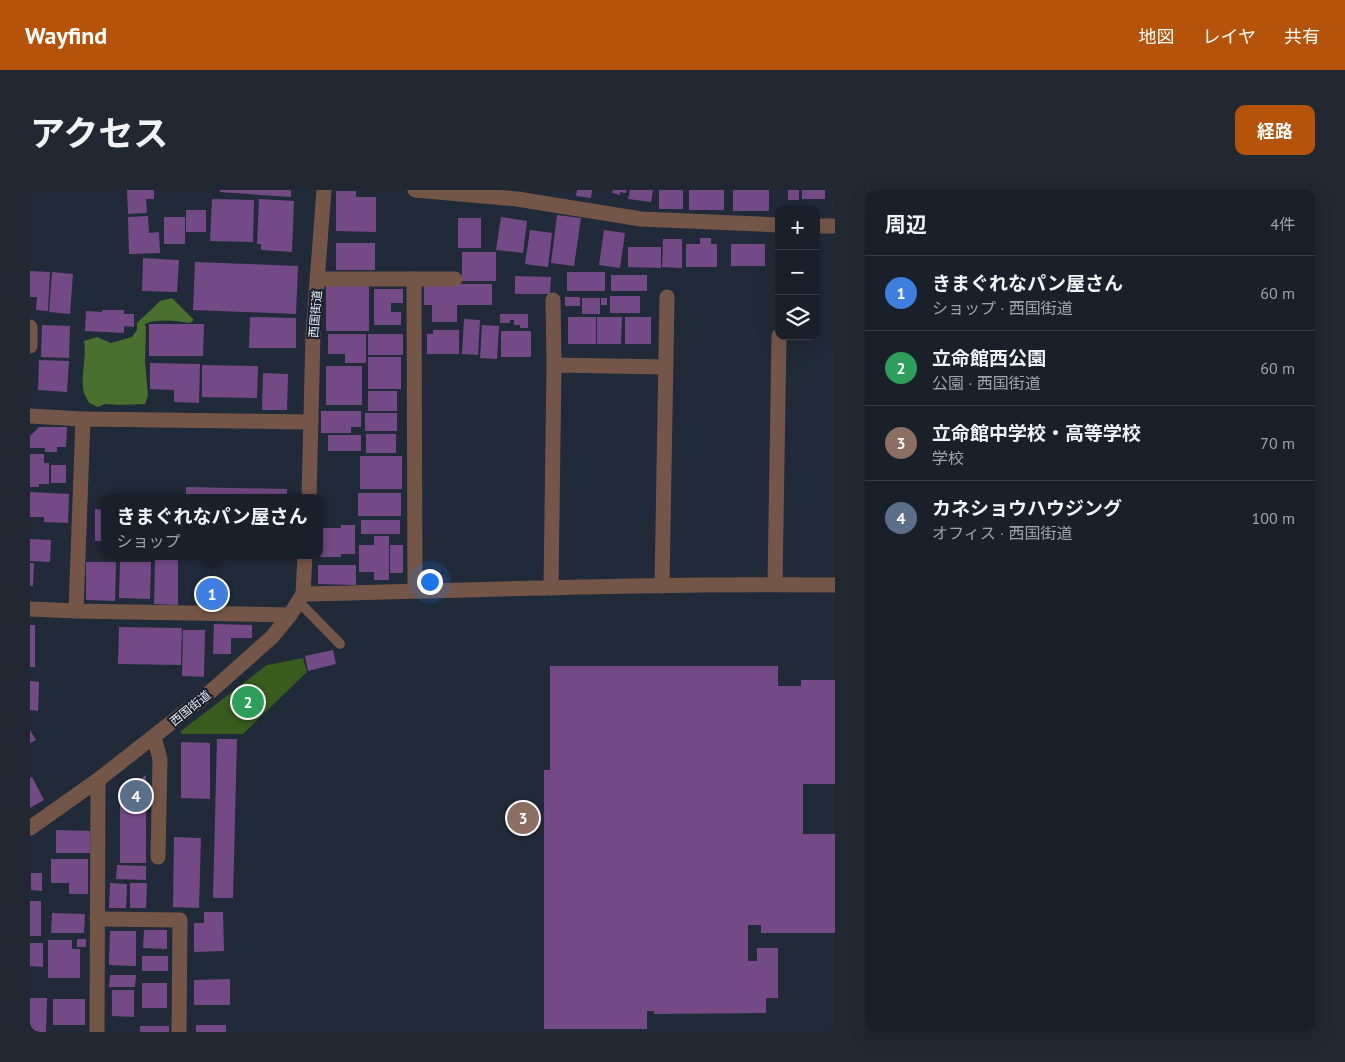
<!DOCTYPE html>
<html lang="ja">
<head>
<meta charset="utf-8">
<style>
  body { margin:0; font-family:"PT Sans","Noto Sans JP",sans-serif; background:#222832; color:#f1f3f6 }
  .controls { position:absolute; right:15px; top:15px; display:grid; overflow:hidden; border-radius:10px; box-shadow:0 5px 20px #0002 }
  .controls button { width:45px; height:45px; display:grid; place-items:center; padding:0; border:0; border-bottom:1px solid #373e47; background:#19202a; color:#f1f3f6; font:25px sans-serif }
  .you { position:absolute; left:399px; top:391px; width:18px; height:18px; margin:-12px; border:4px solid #fff; border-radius:50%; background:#1a73e8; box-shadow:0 0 0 8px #1a73e833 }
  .badge { display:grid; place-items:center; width:32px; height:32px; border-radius:50%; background:#b45309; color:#fff; font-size:16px; font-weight:700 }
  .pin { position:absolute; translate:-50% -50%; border:2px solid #fff; box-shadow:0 1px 5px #0006 }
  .popup { position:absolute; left:71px; top:304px; width:222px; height:65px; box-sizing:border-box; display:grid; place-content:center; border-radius:10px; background:#19202a; filter:drop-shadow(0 1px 4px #0005); font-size:16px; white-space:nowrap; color:#9fa3a8 }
  .popup b { font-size:19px; color:#f1f3f6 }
  .popup::after { content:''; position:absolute; left:50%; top:100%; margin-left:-10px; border:10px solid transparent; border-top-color:#19202a }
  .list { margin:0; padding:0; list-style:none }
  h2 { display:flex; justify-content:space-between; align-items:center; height:65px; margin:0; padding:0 20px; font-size:21px }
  h2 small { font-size:16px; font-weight:400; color:#9fa3a8 }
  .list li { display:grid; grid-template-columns:32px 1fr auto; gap:15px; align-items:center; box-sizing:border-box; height:75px; padding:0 20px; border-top:1px solid #373e47 }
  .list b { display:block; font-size:19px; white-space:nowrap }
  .list p { margin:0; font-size:16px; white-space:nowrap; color:#9fa3a8 }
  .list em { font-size:16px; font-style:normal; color:#9fa3a8 }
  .icon { flex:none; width:28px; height:28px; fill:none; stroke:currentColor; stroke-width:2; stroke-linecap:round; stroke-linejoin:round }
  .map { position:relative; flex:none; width:805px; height:842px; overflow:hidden; border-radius:10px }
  header { display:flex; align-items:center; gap:30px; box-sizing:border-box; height:70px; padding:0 25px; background:#b45309; color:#fff }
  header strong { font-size:24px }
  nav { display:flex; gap:28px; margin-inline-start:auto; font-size:18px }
  .intro { display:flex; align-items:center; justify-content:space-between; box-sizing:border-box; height:120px; padding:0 30px }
  h1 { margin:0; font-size:35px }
  .button { padding:12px 22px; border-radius:10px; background:#b45309; color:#fff; font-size:18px; font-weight:700 }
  main { display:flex; gap:30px; padding:0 30px }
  aside { flex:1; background:#19202a; border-radius:10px; box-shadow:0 5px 20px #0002 }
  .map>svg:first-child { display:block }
  .green { fill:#395b1d }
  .forest { fill:#4a6f2e }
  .building { fill:#734a86 }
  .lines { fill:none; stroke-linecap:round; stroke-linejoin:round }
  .lane { stroke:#745648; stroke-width:10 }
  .street { stroke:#745648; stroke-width:15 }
  .labels { text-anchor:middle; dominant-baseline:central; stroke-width:4.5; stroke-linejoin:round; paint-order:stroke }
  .street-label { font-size:12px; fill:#e6ecf5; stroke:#18212d }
</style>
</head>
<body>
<header>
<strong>Wayfind</strong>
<nav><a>地図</a><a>レイヤ</a><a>共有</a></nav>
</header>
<div class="intro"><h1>アクセス</h1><a class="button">経路</a></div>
<main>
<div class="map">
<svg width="805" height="842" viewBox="0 0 805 842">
  <rect width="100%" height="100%" fill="#212a38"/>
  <!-- green -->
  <path class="green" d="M273 468 277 482 213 544H151V541L237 475Z"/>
  <!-- forest -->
  <path class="forest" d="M142 108 164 130 160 133C147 131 127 128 115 134L116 138 115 172 118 205 115 214 90 215 75 214 68 217 59 213C58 210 55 206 54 203 50 186 57 168 54 151L67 147 81 153 102 147 107 140V133L130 111Z"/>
  <!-- building -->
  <g class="building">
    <path d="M97 0H124V9H116L117 23 98 24Z"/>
    <path d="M190 0H261V7L190 2Z"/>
    <path d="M547 0H562L561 8 546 6Z"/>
    <path d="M583 0H597L596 3 590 2V5L582 3Z"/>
    <path d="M600 0H623L621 12 598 9Z"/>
    <rect x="629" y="0" width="24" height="19"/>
    <rect x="659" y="0" width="35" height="20"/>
    <rect x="703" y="0" width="36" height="21"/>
    <rect x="758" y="0" width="11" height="10"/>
    <rect x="772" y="0" width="23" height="9"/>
    <path d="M306 1H326V7H346V42L306 41Z"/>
    <path d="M182 9 224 10 223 52 180 51Z"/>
    <path d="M229 9 264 11 262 62 231 60V54H227Z"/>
    <rect x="156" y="20" width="20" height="22"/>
    <path d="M527 25 551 28 544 76 521 73Z"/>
    <path d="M118 26 119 43 129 42 130 63 99 64 98 27Z"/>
    <rect x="134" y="27" width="21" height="27"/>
    <path d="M471 27 497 31 493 63 466 60Z"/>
    <rect x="428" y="28" width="23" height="30"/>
    <path d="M500 40 522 43 518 77 495 74Z"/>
    <path d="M574 40 595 43 590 78 569 75Z"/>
    <path d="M670 48H681V54H687V77H656V54H670Z"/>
    <path d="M633 49H652V78L632 77Z"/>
    <rect x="306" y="53" width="39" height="27"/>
    <rect x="701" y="54" width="34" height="22"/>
    <path d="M598 57H631V78L598 77Z"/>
    <rect x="432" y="62" width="34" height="29"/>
    <path d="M113 68 149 70 147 102 112 101Z"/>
    <path d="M165 72 268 76 266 124 163 120Z"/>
    <path d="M0 81 20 82 18 121 6 120 7 107H0Z"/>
    <path d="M22 82 43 84 40 124 19 122Z"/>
    <rect x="537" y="82" width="38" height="19"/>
    <rect x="581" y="85" width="36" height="16"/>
    <path d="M485 86 521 87 520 104H485Z"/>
    <rect x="296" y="94" width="43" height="47"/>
    <path d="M394 94H462V115H427V132H402V115H394Z"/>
    <path d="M344 99H373V113H361V122H371V135H344Z"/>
    <rect x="580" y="106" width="30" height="17"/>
    <rect x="535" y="107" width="15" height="9"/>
    <rect x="552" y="108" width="18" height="16"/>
    <rect x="571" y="108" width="6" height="7"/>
    <path d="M72 120H94V124H104V137L94 136V143L55 141 56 121 72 122Z"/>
    <path d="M470 124H498V138H490V135H484V130H480V133H470Z"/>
    <path d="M220 127 266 128V158H219Z"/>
    <rect x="538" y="127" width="28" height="27"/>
    <path d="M567 127H592L591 154H567Z"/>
    <rect x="595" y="127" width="26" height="27"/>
    <path d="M434 129 450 130 448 165 432 164Z"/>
    <path d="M119 134H174L173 166H119Z"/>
    <path d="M12 135 40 136 39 168 11 167Z"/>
    <path d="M452 135 469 136 467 169 450 168Z"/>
    <path d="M403 140H429V164H397V144H403Z"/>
    <rect x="471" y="141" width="30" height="26"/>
    <path d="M298 144H336V173H315V164H298Z"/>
    <rect x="338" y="144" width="35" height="21"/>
    <rect x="338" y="167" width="33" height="32"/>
    <path d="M9 170 39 171 37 202 8 200Z"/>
    <path d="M120 173 170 174 169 213 144 212V200L120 199Z"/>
    <path d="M172 175 228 176 227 208 172 207Z"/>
    <rect x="296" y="176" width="36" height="39"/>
    <path d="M233 183 258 184 257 220H232Z"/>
    <rect x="338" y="201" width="29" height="20"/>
    <path d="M291 221H331V237H321V243H291Z"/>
    <rect x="335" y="223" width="32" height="18"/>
    <path d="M9 237H37L36 257H27V262H15V258H0V246Z"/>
    <rect x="336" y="244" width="30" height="19"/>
    <rect x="298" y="245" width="33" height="16"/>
    <path d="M0 264H14V273H19V294H9V297H0Z"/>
    <rect x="330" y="266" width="42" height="33"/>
    <rect x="21" y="275" width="15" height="18"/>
    <path d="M156 297 257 299V308H156Z"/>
    <path d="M0 302 39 304 38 333 14 332V327H0Z"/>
    <rect x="328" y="303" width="43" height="23"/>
    <path d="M65 319 74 320V351H65Z"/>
    <rect x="331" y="330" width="39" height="14"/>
    <path d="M311 335H325V364H311V367H290V338H311Z"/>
    <path d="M344 346H359V390H344V382H329V355H344Z"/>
    <path d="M0 349 21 350 20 372 0 371Z"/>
    <rect x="360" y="355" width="13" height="28"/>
    <path d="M125 370H148V415L124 414Z"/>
    <path d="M56 372H86L85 411 56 410Z"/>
    <path d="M90 372H121L120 409 89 408Z"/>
    <path d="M0 373H4L3 396H0Z"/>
    <path d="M288 375H326V395L288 394Z"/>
    <path d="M184 434 222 435V448H201V464H183Z"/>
    <rect x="0" y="435" width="5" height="42"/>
    <path d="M89 437 152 438 151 475 88 474Z"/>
    <path d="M153 440H175L174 487 152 486Z"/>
    <path d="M303 460 306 474 278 481 275 466Z"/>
    <path d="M520 476H748V496H771V490H805V594H773V644H805V743H731V735H718V771H727V758H748V808H736V823L624 824V821H617V839H514V580H520Z"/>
    <path d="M0 491 9 492 8 521 0 520Z"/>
    <path d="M0 540 6 550 0 553Z"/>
    <path d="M187 549H207L203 708H183Z"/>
    <path d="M151 552 180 553V609L151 608Z"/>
    <path d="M116 585V673H90V603Z"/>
    <path d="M2 587 14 610 0 618V588Z"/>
    <path d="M26 640 60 641V663H26Z"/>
    <path d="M144 647 171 648 169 718 143 717Z"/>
    <path d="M21 669H58V704H39V693H21Z"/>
    <path d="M87 675 116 676V690L86 689Z"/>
    <path d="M1 683H12V701L1 700Z"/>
    <path d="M80 693 97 694 96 718H79Z"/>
    <path d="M100 693H117L116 718H100Z"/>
    <rect x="0" y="711" width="11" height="35"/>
    <path d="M174 722H193L194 761 164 762V733H174Z"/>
    <path d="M22 723 55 724 54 743H21Z"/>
    <path d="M114 740H137V759L113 758Z"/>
    <path d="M80 741H106V776L79 775Z"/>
    <rect x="47" y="749" width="9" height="8"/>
    <path d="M18 750H42V759H50V788H18Z"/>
    <path d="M0 753H13V777L0 776Z"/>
    <rect x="112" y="766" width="26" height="15"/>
    <path d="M80 785H106L105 797H79Z"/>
    <path d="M200 789V815H164V790Z"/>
    <rect x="112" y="793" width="25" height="25"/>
    <path d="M82 800H104V827L82 826Z"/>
    <path d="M0 808H17L16 842H0Z"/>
    <rect x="23" y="809" width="32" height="26"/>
    <rect x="166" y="835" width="30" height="7"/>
    <rect x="110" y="836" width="29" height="6"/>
  </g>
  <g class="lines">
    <!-- lane -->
    <path class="lane" d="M268 411 310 454"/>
    <!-- street -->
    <g class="street">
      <path d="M385 0 487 9 611 29 749 35"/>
      <path d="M786 36H805"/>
      <path d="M288 89H425"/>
      <path d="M384 89 385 401"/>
      <path d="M523 110 524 175"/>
      <path d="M0 137V156"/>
      <path d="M0 226 53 229"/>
      <path d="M279 308 283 144 294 0"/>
      <path d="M745 394 749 146"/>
      <path d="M632 396 637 107"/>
      <path d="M521 398 524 175 636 177"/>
      <path d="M273 404C450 400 628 393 805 395"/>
      <path d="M0 419 46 421 260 425"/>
      <path d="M46 421 53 229 281 232"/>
      <path d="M124 547 130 569 128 667"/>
      <path d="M0 638 68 590 179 503 242 447 260 425 273 404 275 365"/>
      <path d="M67 729 150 730 149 842"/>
      <path d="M67 842 68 590"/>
    </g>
  </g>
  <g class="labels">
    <!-- street labels -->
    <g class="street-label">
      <text transform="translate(285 124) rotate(-85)">西国街道</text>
      <text transform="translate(160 518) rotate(-39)">西国街道</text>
    </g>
  </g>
</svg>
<div class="controls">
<button>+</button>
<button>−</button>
<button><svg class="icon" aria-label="layers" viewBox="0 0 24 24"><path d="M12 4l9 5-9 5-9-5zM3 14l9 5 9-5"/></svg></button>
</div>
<div class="you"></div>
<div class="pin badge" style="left:182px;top:404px;background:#3f7fe0">1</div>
<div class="popup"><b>きまぐれなパン屋さん</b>ショップ</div>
<div class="pin badge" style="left:218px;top:512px;background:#2e9e5b">2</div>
<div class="pin badge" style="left:493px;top:628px;background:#8d6e63">3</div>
<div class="pin badge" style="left:106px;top:606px;background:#5c6f8a">4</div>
</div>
<aside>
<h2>周辺<small>4件</small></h2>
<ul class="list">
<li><span class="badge" style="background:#3f7fe0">1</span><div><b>きまぐれなパン屋さん</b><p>ショップ · 西国街道</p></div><em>60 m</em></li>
<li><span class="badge" style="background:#2e9e5b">2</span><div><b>立命館西公園</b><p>公園 · 西国街道</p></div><em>60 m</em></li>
<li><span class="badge" style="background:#8d6e63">3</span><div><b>立命館中学校・高等学校</b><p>学校</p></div><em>70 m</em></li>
<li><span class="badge" style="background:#5c6f8a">4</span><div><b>カネショウハウジング</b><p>オフィス · 西国街道</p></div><em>100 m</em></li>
</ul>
</aside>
</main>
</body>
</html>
